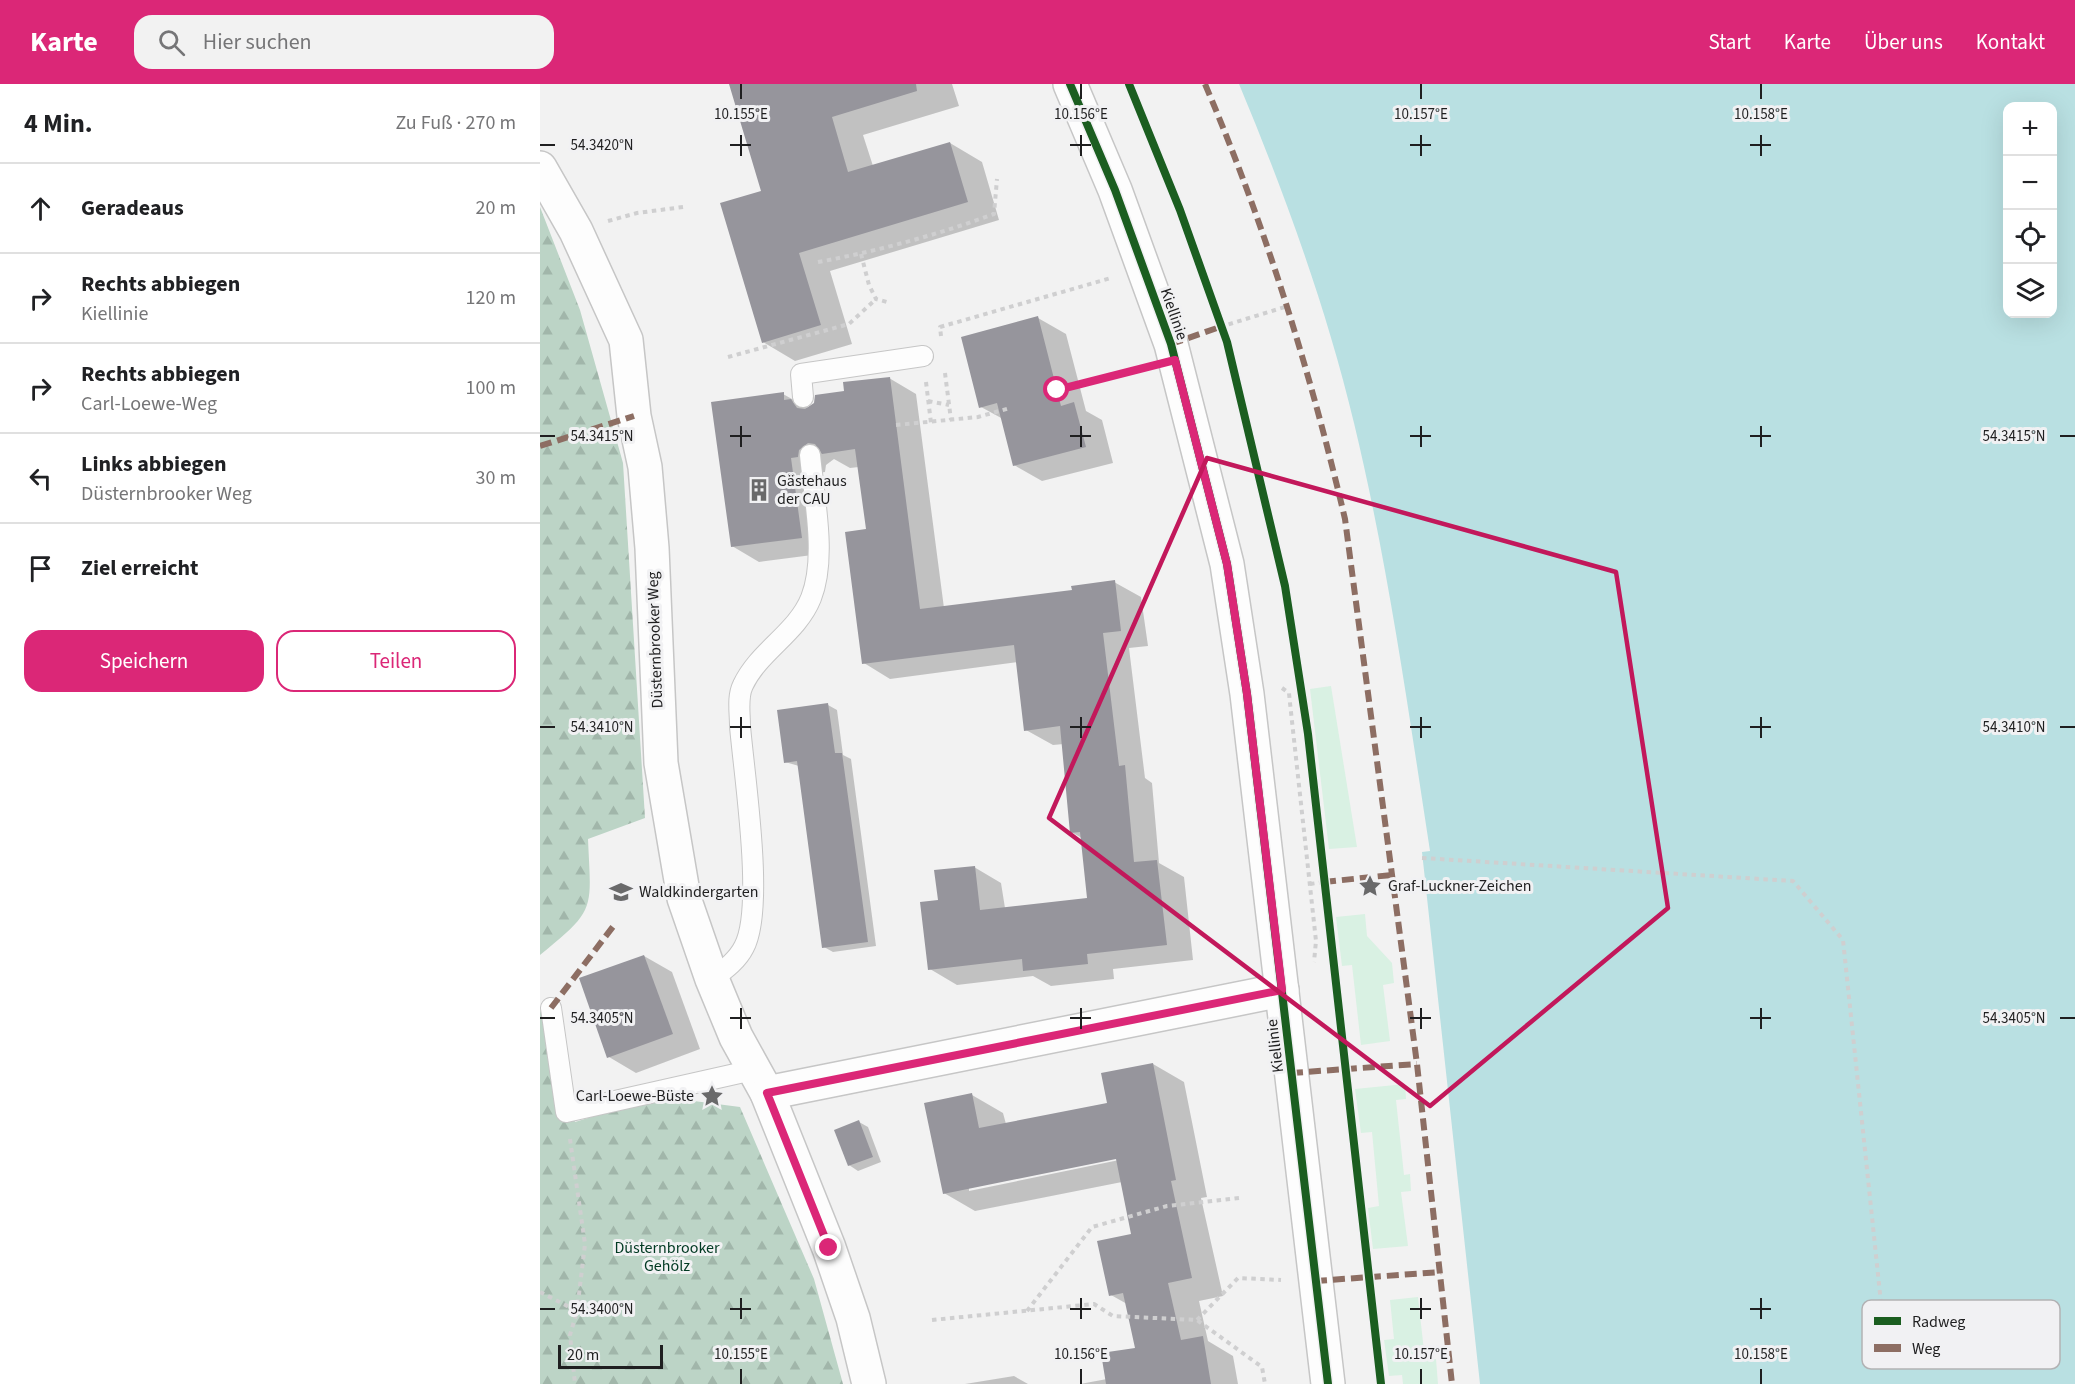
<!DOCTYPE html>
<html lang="de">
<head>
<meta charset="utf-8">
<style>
  body { margin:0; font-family:"Source Sans 3",sans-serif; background:#f2f2f2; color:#202124 }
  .controls { position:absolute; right:18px; top:18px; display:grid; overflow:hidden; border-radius:12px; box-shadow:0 6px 24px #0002 }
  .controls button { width:54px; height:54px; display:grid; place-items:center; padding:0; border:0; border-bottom:2px solid #e0e0e0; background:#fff; color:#202124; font:30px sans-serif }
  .scale { position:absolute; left:18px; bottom:15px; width:105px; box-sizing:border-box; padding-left:6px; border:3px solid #1f1f20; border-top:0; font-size:16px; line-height:21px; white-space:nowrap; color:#1f1f20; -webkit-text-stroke:4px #f1f1f3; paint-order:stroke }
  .stop { position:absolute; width:18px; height:18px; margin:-14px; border:4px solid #db2777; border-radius:50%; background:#fff }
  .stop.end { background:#db2777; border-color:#fff; box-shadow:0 2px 6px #0008 }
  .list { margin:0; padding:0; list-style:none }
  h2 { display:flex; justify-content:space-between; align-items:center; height:78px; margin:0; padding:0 24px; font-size:26px }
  h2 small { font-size:20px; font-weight:400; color:#757577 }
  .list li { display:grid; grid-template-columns:39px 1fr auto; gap:18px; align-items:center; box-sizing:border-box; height:90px; padding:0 24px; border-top:2px solid #e0e0e0 }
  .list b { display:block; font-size:22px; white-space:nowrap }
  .list p { margin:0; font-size:20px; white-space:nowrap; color:#757577 }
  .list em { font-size:20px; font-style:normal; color:#757577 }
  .actions { display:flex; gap:12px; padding:18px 24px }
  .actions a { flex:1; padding:14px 0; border:2px solid #db2777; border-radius:18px; text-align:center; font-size:21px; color:#db2777 }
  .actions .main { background:#db2777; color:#fff }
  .icon { flex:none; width:33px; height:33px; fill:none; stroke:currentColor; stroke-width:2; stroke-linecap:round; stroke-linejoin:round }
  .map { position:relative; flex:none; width:1535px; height:1300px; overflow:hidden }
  header { display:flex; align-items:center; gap:36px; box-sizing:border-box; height:84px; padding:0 30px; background:#db2777; color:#fff }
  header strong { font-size:28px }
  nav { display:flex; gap:33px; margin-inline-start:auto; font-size:21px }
  .search { width:420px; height:54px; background:#f2f2f2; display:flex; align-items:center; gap:15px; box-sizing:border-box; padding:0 21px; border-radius:18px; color:#757577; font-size:22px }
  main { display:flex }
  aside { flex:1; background:#fff }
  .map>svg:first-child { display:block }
  .green { fill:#d9f1e3 }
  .forest { fill:url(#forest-firs) }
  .water { fill:#b9e0e2; fill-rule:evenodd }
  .shadow { fill:#0003; fill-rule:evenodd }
  .building { fill:#96959c }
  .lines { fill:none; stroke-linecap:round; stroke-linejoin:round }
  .service-casing { stroke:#c6c6c6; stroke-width:22 }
  .minor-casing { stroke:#c6c6c6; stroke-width:36 }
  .tertiary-casing { stroke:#c6c6c6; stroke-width:36 }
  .path { stroke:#cfcfd0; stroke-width:4; stroke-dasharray:4.5 4.5; stroke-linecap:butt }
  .service { stroke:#fdfdfd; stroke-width:20 }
  .minor { stroke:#fdfdfd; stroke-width:33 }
  .tertiary { stroke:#fdfdfd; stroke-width:33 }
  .quiet { stroke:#8d6e63; stroke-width:6; stroke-dasharray:12 6; stroke-linecap:butt }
  .cycleway-casing { stroke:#f1f1f3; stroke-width:11 }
  .cycleway { stroke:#1b5e20; stroke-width:8 }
  .route { stroke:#db2777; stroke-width:8 }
  .marked { fill:none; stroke:#c2185b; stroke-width:4.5; stroke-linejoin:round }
  .ticks { fill:none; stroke:#1f1f20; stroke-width:2 }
  .labels { text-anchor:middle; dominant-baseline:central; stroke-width:6; stroke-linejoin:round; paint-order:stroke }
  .street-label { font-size:16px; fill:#1f1f20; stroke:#f1f1f3 }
  .poi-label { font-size:16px; fill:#1f1f20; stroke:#f1f1f3; text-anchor:start }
  .park-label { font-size:16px; fill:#003922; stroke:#f1f1f3 }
  .key { fill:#f1f1f3; stroke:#b2b2b4; stroke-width:1.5 }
  .key-label { font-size:16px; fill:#1f1f20 }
  .ticks-label { font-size:15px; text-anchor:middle; fill:#1f1f20; stroke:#f1f1f3; stroke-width:6; stroke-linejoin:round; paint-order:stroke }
</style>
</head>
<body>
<header>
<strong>Karte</strong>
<div class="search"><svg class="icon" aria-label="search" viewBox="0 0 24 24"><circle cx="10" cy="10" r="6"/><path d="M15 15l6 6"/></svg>Hier suchen</div>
<nav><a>Start</a><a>Karte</a><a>Über uns</a><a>Kontakt</a></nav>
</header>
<main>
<aside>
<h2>4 Min.<small>Zu Fuß · 270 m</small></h2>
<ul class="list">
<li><svg class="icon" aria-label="ahead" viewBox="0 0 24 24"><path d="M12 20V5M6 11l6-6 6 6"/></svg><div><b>Geradeaus</b></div><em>20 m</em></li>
<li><svg class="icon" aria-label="right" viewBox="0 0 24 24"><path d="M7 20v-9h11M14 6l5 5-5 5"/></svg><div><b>Rechts abbiegen</b><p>Kiellinie</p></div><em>120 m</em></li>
<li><svg class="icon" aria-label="right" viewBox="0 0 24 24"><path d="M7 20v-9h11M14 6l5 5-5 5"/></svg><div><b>Rechts abbiegen</b><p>Carl-Loewe-Weg</p></div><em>100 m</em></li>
<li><svg class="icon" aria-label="left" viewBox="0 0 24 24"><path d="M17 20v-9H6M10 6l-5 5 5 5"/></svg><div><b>Links abbiegen</b><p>Düsternbrooker Weg</p></div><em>30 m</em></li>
<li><svg class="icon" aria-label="arrive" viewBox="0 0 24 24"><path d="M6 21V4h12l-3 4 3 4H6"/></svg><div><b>Ziel erreicht</b></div></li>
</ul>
<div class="actions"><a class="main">Speichern</a><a>Teilen</a></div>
</aside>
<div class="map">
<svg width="1535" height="1300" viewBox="0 0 1535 1300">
  <defs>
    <pattern id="forest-firs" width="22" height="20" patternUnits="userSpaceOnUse" patternTransform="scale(1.5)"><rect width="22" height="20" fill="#bcd4c6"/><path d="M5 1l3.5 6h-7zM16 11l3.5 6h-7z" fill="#a1b6aa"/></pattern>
  </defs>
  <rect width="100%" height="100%" fill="#f2f2f2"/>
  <!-- green -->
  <g class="green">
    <path d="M791 602 817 763 789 765 770 605Z"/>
    <path d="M825 830 827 852 852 879 854 899 843 901 850 957 821 961 812 881 802 882 796 833Z"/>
    <path d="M865 1000 866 1015 856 1016 864 1091 870 1090 871 1107 861 1108 868 1162 833 1165 828 1124 839 1122 832 1048 821 1049 815 1005Z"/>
    <path d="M878 1213 885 1276 896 1275 898 1300H863L862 1291 849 1292 844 1256 854 1255 850 1216Z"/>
  </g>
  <!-- forest -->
  <g class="forest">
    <path d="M0 123 40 226 83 379 105 734 48 755C51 826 57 825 0 871Z"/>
    <path d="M0 926 35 1038 93 1020 131 1014 200 1023 274 1195 303 1300H0Z"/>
  </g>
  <!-- water -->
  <path class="water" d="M699 0H1535V1300H940L882 768 890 767C868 624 848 480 814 339 786 223 745 110 699 0ZM1468 22H1512V230H1468Z"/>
  <!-- shadow -->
  <g class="shadow">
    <path d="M191 0H412L419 22 323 51 333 82 410 59 442 78 459 136 290 187 312 260 255 277 223 258V108Z"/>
    <path d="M498 234 526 250 546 327 562 336 573 379 502 397 474 381 463 335 441 323Z"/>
    <path d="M349 294 376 310 404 524 534 508 574 498 601 513 608 562 589 564 605 694 612 699 619 779 644 793 653 876 573 885 574 895 511 902 493 892 417 901 390 885 399 817 434 783 461 799 465 824 548 815 542 754 531 748 524 660 513 661 486 646 478 578 350 595 324 579 328 446 319 383 310 384 294 375 286 381 285 388 278 389 288 469 219 478 192 462 243 310 268 324Z"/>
    <path d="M288 621 297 626 303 671 311 675 336 862 293 868 284 863 259 682 245 678Z"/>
    <path d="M104 872 132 888 160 965 96 989 69 973Z"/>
    <path d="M613 980 644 998 667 1113 661 1114 683 1212 659 1217 668 1257 693 1272 698 1300H540L567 1295 597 1265 587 1220 571 1211 593 1151 582 1098 435 1127 404 1109 432 1011 463 1029 466 1040 568 1020ZM584 1072V1075L429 1107V1104Z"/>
    <path d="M319 1038 328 1043 341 1078 318 1087 309 1081Z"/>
    <path d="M474 1292 488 1300H425Z"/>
  </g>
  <!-- building -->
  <g class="building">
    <path d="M189 0H376L377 7 292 33 308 88 410 58 428 118 259 169 281 241 222 259 180 119 221 107Z"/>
    <path d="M498 232 521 322 534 318 546 363 473 382 457 319 439 324 421 253Z"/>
    <path d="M350 293 380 525 532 506 531 502 575 496 581 547 563 549 579 682 585 681 594 778 617 776 627 861 547 870 548 880 483 887 482 875 388 886 380 818 398 816 394 786 435 782 440 826 547 814 540 748 530 749 520 642 484 647 474 561 322 580 305 448 326 445 315 365 282 370 275 360 268 359 259 366 258 373 251 374 262 454 191 463 171 318 244 308V316L251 315 257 324 265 325 274 319 275 311 304 307 303 298Z"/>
    <path d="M288 619 295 669H302L328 858 282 864 257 677 244 679 237 626Z"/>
    <path d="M104 871 133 950 67 974 39 894Z"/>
    <path d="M613 979 636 1096 631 1097 652 1194 628 1199 641 1256 663 1252 671 1300H566L561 1269 595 1264 583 1209 569 1212 557 1157 591 1150 576 1075 403 1110 384 1019 432 1009 439 1044 567 1019 561 989Z"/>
    <path d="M319 1036 333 1073 308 1082 294 1046Z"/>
  </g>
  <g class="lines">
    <!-- service casing -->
    <g class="service-casing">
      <g id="service">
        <path d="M263 313 261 290 383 272"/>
        <path d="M172 895C184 886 197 877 204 863 225 824 204 691 200 642 200 628 197 613 203 601 219 567 257 549 271 514 287 474 274 414 270 371"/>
        <path d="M11 924 26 1028 213 986"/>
      </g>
    </g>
    <!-- minor casing -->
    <g class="minor-casing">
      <g id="minor">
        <path d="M0 84 36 147 86 256 94 332 105 383 112 464 121 679 144 814 172 895 196 953 227 1009 289 1164 313 1234 329 1300"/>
        <path d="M227 1009 742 906"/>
      </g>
    </g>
    <!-- tertiary casing -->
    <g class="tertiary-casing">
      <path id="tertiary" d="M530 0 575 106 631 260 687 480 707 610 788 1300"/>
    </g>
    <!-- path -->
    <g class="path">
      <path d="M68 137 97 129 143 123"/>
      <path d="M321 170 329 201 336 215 347 218"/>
      <path d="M278 178C338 167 397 151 454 130L457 95"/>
      <path d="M680 243 748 222"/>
      <path d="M401 252 400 243 571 194"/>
      <path d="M188 273 309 240 336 215"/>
      <path d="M405 289 411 336"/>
      <path d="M386 298 391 339"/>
      <path d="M517 306 603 284"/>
      <path d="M388 317 409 321"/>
      <path d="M356 341 438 333 470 324"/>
      <path d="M742 604 749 609 750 619 776 857 774 878"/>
      <path d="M882 774 1253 797 1303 856 1348 1286"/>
      <path d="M770 800 784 798"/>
      <path d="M30 1055 45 1160 37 1227"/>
      <path d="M0 1208 37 1227 30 1251 35 1300"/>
      <path d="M487 1227 552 1143 627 1122 700 1114"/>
      <path d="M392 1236 554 1220 573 1232 657 1236 722 1283 725 1300"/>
      <path d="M657 1236 698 1194 741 1196"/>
    </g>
    <!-- service -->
    <use href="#service" class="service"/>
    <!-- minor -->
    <use href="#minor" class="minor"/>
    <!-- tertiary -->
    <use href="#tertiary" class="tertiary"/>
    <!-- quiet -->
    <g class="quiet">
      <path d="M665 0C725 141 770 286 805 435L877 980 912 1300"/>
      <path d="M631 260 680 243"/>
      <path d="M0 362 94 332"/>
      <path d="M784 798 851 791"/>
      <path d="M11 924 75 840"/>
      <path d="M751 989 877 980"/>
      <path d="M775 1197 901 1188"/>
    </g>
    <!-- cycleway casing -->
    <g class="cycleway-casing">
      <g id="cycleway">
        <path d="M530 0 575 106 631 260 687 480 707 610 788 1300"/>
        <path d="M589 0 640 126 687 258 745 502 768 650 841 1300"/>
      </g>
    </g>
    <!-- cycleway -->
    <use href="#cycleway" class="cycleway"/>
  </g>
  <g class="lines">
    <!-- route -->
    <path class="route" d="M289 1164 227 1009 742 906 707 610 687 480 635 276 517 306"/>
  </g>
  <!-- marked area -->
  <path class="marked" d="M667 374 1076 488 1128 824 890 1022 509 734Z"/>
  <!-- ticks -->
  <path class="ticks" d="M201 0V15M541 0V15M881 0V15M1221 0V15M201 51V72M541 51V72M881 51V72M1221 51V72M0 61H15M190 61H211M530 61H551M870 61H891M1210 61H1231M201 342V363M541 342V363M881 342V363M1221 342V363M0 352H15M190 352H211M530 352H551M870 352H891M1210 352H1231M1520 352H1535M201 633V654M541 633V654M881 633V654M1221 633V654M0 643H15M190 643H211M530 643H551M870 643H891M1210 643H1231M1520 643H1535M201 924V945M541 924V945M881 924V945M1221 924V945M0 934H15M190 934H211M530 934H551M870 934H891M1210 934H1231M1520 934H1535M201 1214V1235M541 1214V1235M881 1214V1235M1221 1214V1235M0 1225H15M190 1225H211M530 1225H551M870 1225H891M1210 1225H1231M201 1285V1300M541 1285V1300M881 1285V1300M1221 1285V1300"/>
  <!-- icons -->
  <defs>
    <g id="building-bare" transform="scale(1.8)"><path d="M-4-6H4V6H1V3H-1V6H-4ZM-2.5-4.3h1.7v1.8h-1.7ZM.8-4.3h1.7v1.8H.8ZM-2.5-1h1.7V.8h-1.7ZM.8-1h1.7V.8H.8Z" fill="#69696a" stroke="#f1f1f3" stroke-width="2.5" paint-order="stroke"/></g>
    <g id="sight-bare" transform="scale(1.8)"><path d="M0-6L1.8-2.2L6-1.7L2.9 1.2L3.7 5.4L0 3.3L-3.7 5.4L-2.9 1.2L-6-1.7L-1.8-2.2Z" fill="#69696a" stroke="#f1f1f3" stroke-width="2.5" paint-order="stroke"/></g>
    <g id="school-bare" transform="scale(1.8)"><path d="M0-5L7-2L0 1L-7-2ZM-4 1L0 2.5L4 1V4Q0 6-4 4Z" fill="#69696a" stroke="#f1f1f3" stroke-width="2.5" paint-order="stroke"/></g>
  </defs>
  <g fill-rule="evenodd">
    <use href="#building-bare" x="219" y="406"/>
    <use href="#sight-bare" x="830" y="802"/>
    <use href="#school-bare" x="81" y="808"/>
    <use href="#sight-bare" x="172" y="1012"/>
  </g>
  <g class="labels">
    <!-- street labels -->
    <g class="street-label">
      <text transform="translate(634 230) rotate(71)">Kiellinie</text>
      <text transform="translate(115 556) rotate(-92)">Düsternbrooker Weg</text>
      <text transform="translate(735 962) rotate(-97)">Kiellinie</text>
    </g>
    <!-- poi labels -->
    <g class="poi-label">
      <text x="237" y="397">Gästehaus<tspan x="237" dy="18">der CAU</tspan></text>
      <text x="848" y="802">Graf-Luckner-Zeichen</text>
      <text x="99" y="808">Waldkindergarten</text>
      <text x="154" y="1012" text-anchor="end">Carl-Loewe-Büste</text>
    </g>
    <!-- park labels -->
    <g class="park-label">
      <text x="127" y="1164">Düsternbrooker<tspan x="127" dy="18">Gehölz</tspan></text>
    </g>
  </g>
  <!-- legend -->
  <rect x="1322" y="1216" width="198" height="69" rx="9" class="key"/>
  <rect x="1334" y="1233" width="27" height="8" fill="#1b5e20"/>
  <rect x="1334" y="1260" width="27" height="8" fill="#8d6e63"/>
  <g class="key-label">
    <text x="1372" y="1243">Radweg</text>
    <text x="1372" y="1270">Weg</text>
  </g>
  <g class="ticks-label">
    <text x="201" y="35">10.155°E</text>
    <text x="541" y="35">10.156°E</text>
    <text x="881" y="35">10.157°E</text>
    <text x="1221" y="35">10.158°E</text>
    <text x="62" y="66">54.3420°N</text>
    <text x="62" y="357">54.3415°N</text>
    <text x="1474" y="357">54.3415°N</text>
    <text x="62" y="648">54.3410°N</text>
    <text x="1474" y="648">54.3410°N</text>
    <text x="62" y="939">54.3405°N</text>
    <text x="1474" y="939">54.3405°N</text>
    <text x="62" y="1230">54.3400°N</text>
    <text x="201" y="1275">10.155°E</text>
    <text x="541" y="1275">10.156°E</text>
    <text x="881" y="1275">10.157°E</text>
    <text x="1221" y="1275">10.158°E</text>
  </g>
</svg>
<div class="controls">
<button>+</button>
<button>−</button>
<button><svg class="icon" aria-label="locate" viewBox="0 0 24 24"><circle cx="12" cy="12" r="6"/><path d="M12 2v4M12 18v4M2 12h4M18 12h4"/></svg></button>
<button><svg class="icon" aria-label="layers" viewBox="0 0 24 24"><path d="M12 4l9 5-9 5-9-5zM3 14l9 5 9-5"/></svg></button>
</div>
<div class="scale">20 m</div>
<div class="stop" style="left:517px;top:306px"></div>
<div class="stop end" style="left:289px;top:1164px"></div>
</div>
</main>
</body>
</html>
